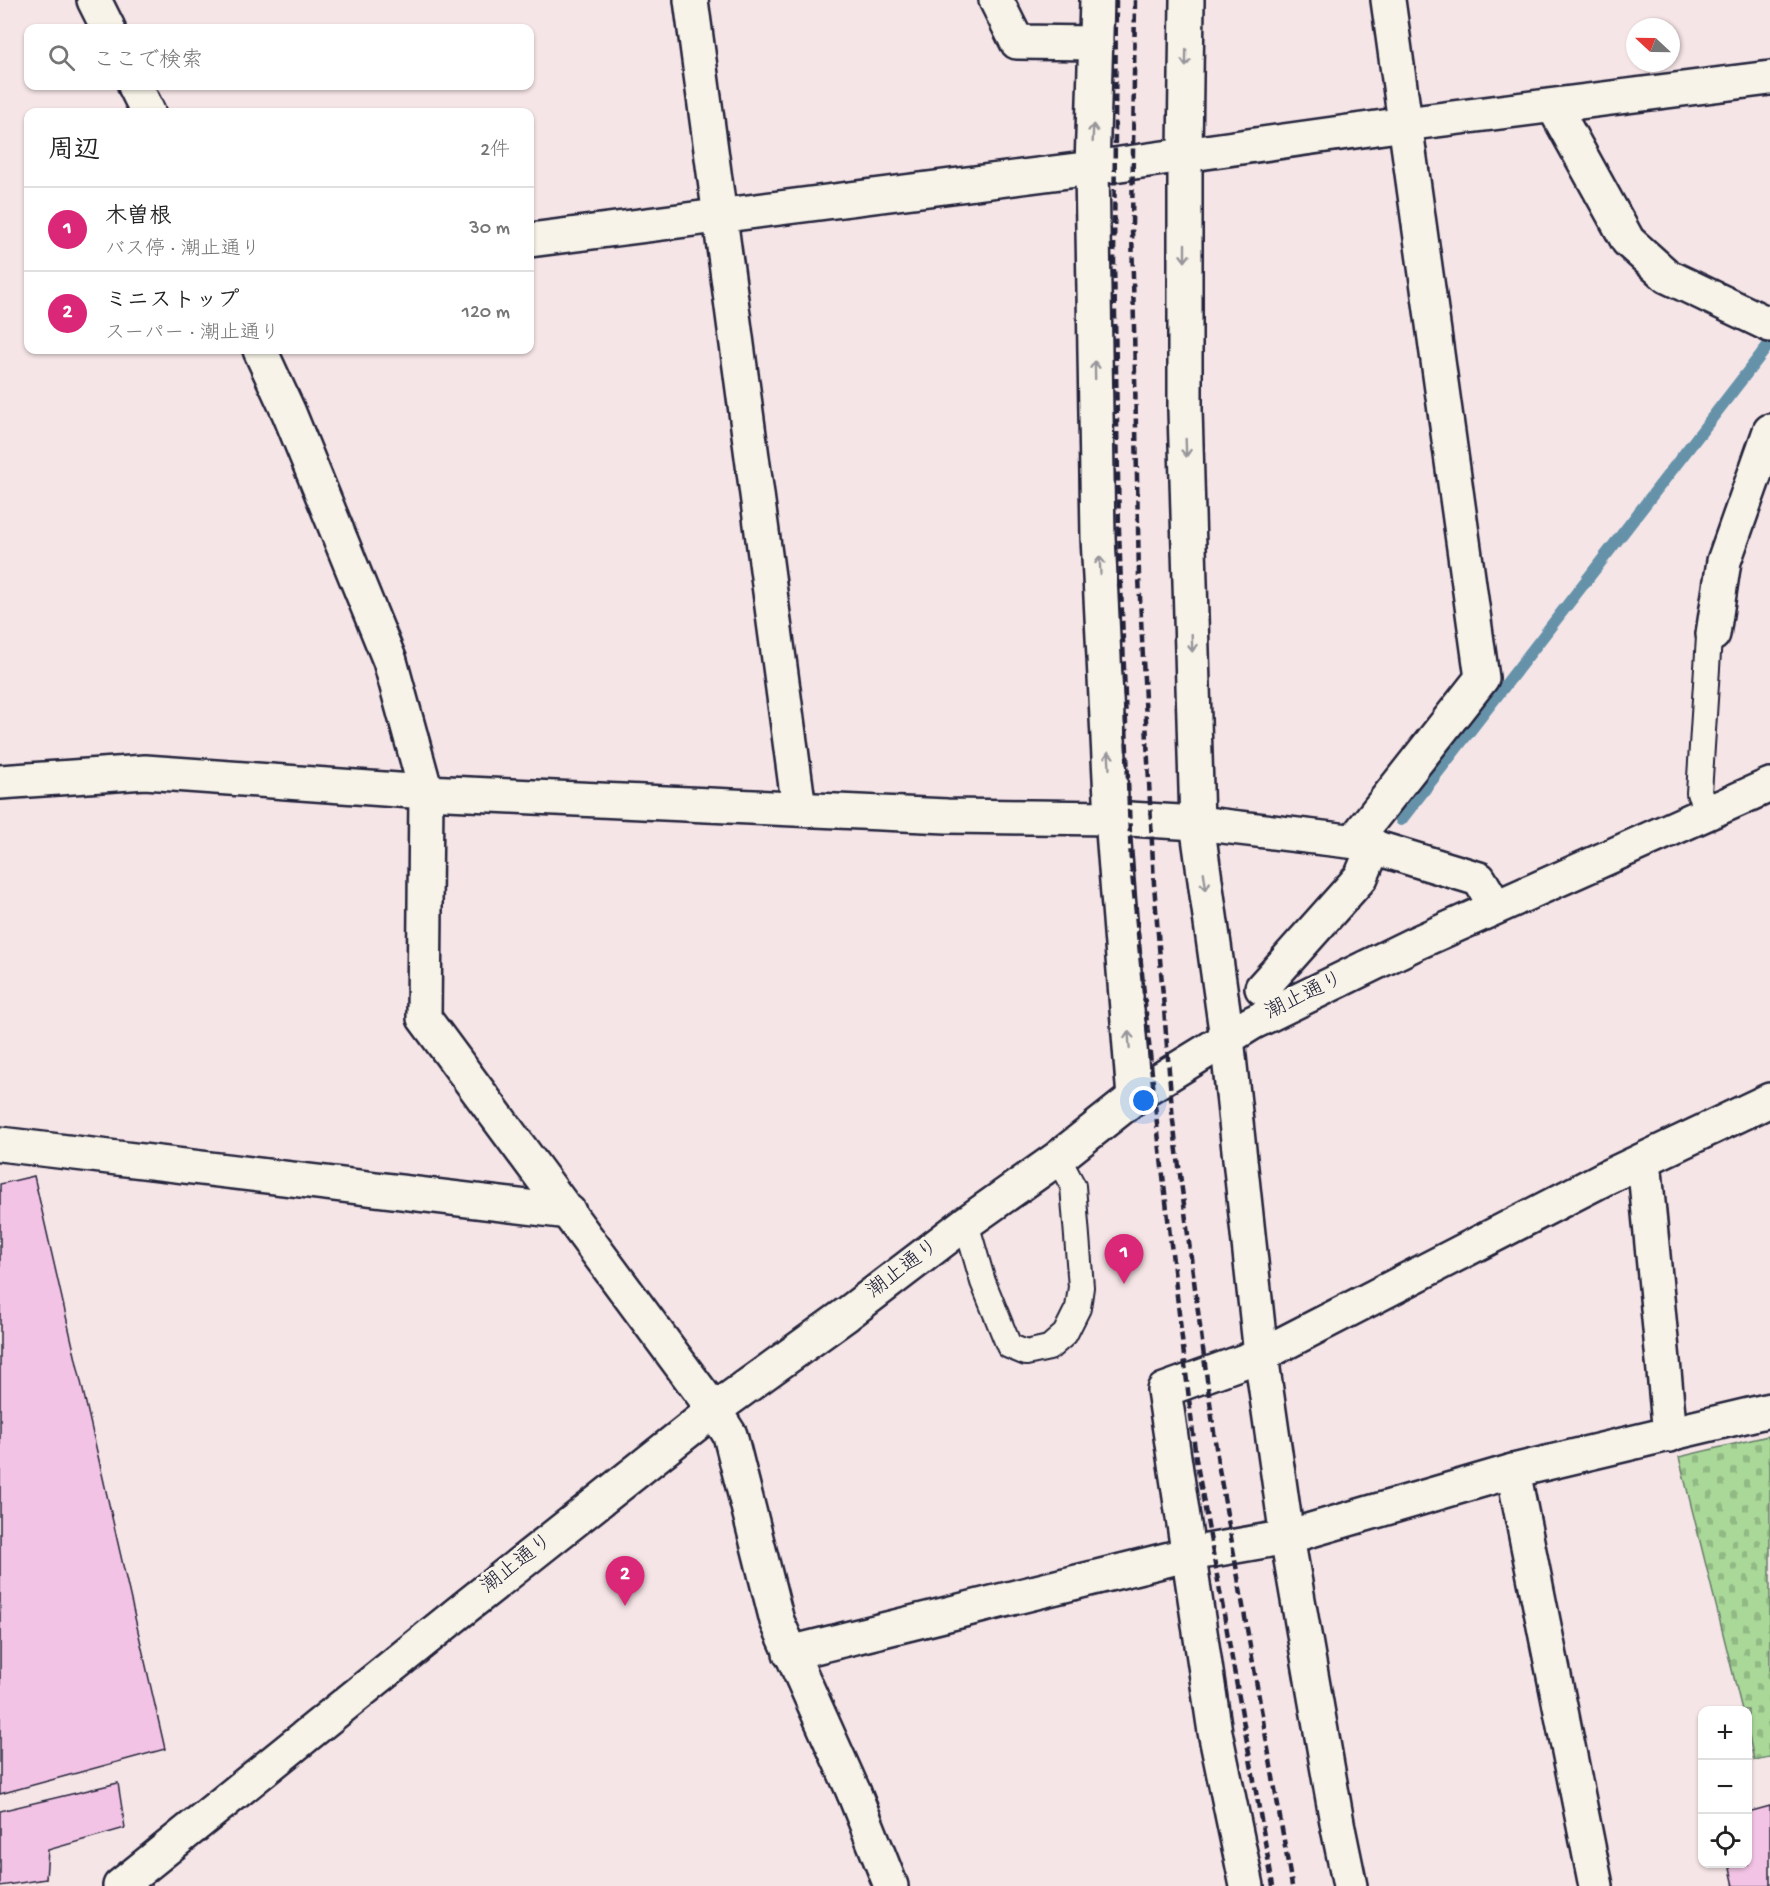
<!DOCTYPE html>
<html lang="ja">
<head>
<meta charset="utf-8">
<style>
  body { margin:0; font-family:"Gochi Hand","Klee One",sans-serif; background:#f6f6f6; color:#222 }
  .controls { position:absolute; right:18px; bottom:18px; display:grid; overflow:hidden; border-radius:12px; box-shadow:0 2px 4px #0004 }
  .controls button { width:54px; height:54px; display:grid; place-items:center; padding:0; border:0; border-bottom:2px solid #e0e0e0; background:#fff; color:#222; font:30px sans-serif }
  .compass { position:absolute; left:1626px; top:18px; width:54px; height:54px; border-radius:50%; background:#fff; box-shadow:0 2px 4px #0004; rotate:292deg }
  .you { position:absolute; left:1144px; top:1101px; width:21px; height:21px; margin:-15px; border:4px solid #fff; border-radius:50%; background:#1a73e8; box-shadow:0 0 0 9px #1a73e833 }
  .badge { display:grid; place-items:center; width:39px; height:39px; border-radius:50%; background:#db2777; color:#fff; font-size:20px; font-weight:700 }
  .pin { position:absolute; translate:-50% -50px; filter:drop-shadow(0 2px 3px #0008) }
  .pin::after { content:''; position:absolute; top:32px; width:21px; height:18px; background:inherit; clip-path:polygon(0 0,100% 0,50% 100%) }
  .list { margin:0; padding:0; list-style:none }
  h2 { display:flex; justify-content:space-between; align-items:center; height:78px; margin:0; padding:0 24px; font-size:26px }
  h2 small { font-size:20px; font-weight:400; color:#767676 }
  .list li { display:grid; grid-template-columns:39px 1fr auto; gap:18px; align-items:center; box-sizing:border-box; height:84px; padding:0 24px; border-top:2px solid #e0e0e0 }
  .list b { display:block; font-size:22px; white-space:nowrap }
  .list p { margin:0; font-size:20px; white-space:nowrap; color:#767676 }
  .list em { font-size:20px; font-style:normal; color:#767676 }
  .icon { flex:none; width:33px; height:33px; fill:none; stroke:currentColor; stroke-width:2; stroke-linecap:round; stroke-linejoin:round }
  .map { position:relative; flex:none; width:1770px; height:1886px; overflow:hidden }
  .search { position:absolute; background:#fff; box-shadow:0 2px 4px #0004; left:24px; top:24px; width:510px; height:66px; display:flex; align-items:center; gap:15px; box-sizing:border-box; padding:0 21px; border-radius:12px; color:#767676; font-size:22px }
  .panel { position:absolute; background:#fff; box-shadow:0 2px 4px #0004; left:24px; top:108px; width:510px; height:246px; border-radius:12px }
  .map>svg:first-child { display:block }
  .cemetery { fill:url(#cemetery-stones); stroke:#667d6a; stroke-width:1.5 }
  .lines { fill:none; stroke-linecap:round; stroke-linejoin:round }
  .stream { stroke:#6592a9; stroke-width:12 }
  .building { fill:#f3c3e5; stroke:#22223b; stroke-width:1.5 }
  .lane-casing { stroke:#22223b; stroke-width:28 }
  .street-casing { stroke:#22223b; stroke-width:38 }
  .secondary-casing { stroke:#22223b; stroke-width:38 }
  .lane { stroke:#f7f3e8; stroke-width:24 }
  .street { stroke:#f7f3e8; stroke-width:33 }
  .secondary { stroke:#f7f3e8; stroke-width:33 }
  .rail { stroke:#22223b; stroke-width:4.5; stroke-dasharray:9 4.5; stroke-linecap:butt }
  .oneway { stroke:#97959a }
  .labels { text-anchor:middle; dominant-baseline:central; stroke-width:6; stroke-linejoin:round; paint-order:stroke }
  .street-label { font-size:21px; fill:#22223b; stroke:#f7f3e8 }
</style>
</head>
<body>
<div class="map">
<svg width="1770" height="1886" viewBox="0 0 1770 1886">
  <defs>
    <pattern id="cemetery-stones" width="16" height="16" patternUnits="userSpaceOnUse" patternTransform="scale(1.5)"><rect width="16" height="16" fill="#a9d898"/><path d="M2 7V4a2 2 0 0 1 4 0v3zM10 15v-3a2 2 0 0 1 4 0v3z" fill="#91b984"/></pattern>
  </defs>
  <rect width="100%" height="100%" fill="#f6e5e7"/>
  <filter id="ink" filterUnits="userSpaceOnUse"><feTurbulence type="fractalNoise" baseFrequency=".0167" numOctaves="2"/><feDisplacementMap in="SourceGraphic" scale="12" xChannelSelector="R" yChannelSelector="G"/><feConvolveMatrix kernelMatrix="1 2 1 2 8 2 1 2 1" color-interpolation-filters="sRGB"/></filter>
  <g filter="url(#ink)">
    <!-- cemetery -->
    <path class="cemetery" d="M1768 1436 1770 1445V1757L1754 1760 1748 1732V1710H1742L1679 1457Z"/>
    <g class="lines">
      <!-- stream -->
      <path class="stream" d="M1401 820 1770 343"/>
    </g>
    <!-- building -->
    <g class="building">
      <path d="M34 1176 165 1749 0 1794V1184Z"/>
      <path d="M118 1783 125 1828 48 1850 46 1879 0 1886V1811Z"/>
      <path d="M1770 1806V1886H1734L1729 1864H1748V1812Z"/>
    </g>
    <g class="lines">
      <!-- lane casing -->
      <g class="lane-casing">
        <g id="lane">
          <path d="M1708 813 1699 793 1709 637 1713 634"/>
          <path d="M966 1223 983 1282 1009 1346 1026 1353 1049 1348 1065 1334 1078 1308 1081 1287 1073 1186 1058 1158"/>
        </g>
      </g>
      <!-- street casing -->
      <g class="street-casing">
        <g id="street">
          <path d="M94 0 108 28"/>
          <path d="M691 0 799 809"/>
          <path d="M996 0 1017 42 1096 43"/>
          <path d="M1097 0 1092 168 1098 537 1112 818 1134 1098"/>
          <path d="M1187 0 1185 155V410L1197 823 1227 1038 1261 1355 1287 1537 1338 1828 1350 1886"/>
          <path d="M135 86 148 112"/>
          <path d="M1554 107 1628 241 1667 276 1770 325"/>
          <path d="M530 240 1092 168 1405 124 1770 78"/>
          <path d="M260 350 289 413 390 661 426 792 424 1018 714 1410 730 1435 777 1621 854 1793"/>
          <path d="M1713 634 1724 561 1770 431"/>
          <path d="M0 782 145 772 426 792 947 816 1112 818 1197 823 1357 842 1479 879 1496 907"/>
          <path d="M1357 842 1361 832 1482 678 1388 0"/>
          <path d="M1262 988 1361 877 1374 846"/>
          <path d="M0 1144 569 1212"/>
          <path d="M1644 1160 1670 1435"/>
          <path d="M1513 1471 1596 1886"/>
          <path d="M790 1653 1190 1554 1287 1537 1513 1471 1770 1410"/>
          <path d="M1247 1886 1215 1732 1164 1390 1261 1355 1607 1177 1770 1100"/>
        </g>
      </g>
      <!-- secondary casing -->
      <g class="secondary-casing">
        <g id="secondary">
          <path d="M854 1793 891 1886"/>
          <path d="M120 1886 468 1605 714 1410 847 1314 966 1223 1058 1158 1145 1089 1252 1023 1414 944 1770 785"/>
        </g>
      </g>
      <!-- lane -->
      <use href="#lane" class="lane"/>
      <!-- street -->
      <use href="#street" class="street"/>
      <!-- secondary -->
      <use href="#secondary" class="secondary"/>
      <!-- rail -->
      <g class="rail">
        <path d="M1116 0 1114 261 1119 530 1131 863 1157 1124 1196 1459 1273 1886"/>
        <path d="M1135 0 1132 227 1139 577 1154 884 1173 1121 1218 1463 1292 1886"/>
      </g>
    </g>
    <!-- one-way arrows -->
    <defs><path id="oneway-shaft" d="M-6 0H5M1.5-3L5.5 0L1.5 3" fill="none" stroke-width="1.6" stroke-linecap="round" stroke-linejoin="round" transform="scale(1.5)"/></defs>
    <g class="oneway">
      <use href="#oneway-shaft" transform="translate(1186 58) rotate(91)"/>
      <use href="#oneway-shaft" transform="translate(1093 133) rotate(-88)"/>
      <use href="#oneway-shaft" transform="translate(1185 253) rotate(90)"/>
      <use href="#oneway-shaft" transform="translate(1095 370) rotate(-91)"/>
      <use href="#oneway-shaft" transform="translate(1186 448) rotate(88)"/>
      <use href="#oneway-shaft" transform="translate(1100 565) rotate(-93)"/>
      <use href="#oneway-shaft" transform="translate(1192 643) rotate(88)"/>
      <use href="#oneway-shaft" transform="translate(1109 760) rotate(-93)"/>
      <use href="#oneway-shaft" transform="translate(1205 881) rotate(82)"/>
      <use href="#oneway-shaft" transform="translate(1129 1040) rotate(-94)"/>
    </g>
  </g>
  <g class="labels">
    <!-- street labels -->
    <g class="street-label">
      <text transform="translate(1305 997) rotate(-26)">潮止通り</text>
      <text transform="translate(904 1270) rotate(-37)">潮止通り</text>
      <text transform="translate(518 1565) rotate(-38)">潮止通り</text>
    </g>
  </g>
</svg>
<div class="controls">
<button>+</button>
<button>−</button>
<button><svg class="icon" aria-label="locate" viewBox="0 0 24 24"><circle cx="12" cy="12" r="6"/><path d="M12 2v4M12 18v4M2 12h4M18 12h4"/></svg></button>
</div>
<svg class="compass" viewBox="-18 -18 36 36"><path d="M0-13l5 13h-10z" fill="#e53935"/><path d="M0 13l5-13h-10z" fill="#767676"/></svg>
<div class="you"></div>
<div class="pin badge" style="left:1124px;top:1284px">1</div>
<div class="pin badge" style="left:625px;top:1606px">2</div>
<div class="search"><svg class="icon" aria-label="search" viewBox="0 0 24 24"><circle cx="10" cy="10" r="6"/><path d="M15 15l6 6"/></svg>ここで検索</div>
<section class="panel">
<h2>周辺<small>2件</small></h2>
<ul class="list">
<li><span class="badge">1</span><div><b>木曽根</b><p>バス停 · 潮止通り</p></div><em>30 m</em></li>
<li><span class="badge">2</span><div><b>ミニストップ</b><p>スーパー · 潮止通り</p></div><em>120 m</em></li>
</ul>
</section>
</div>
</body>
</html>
